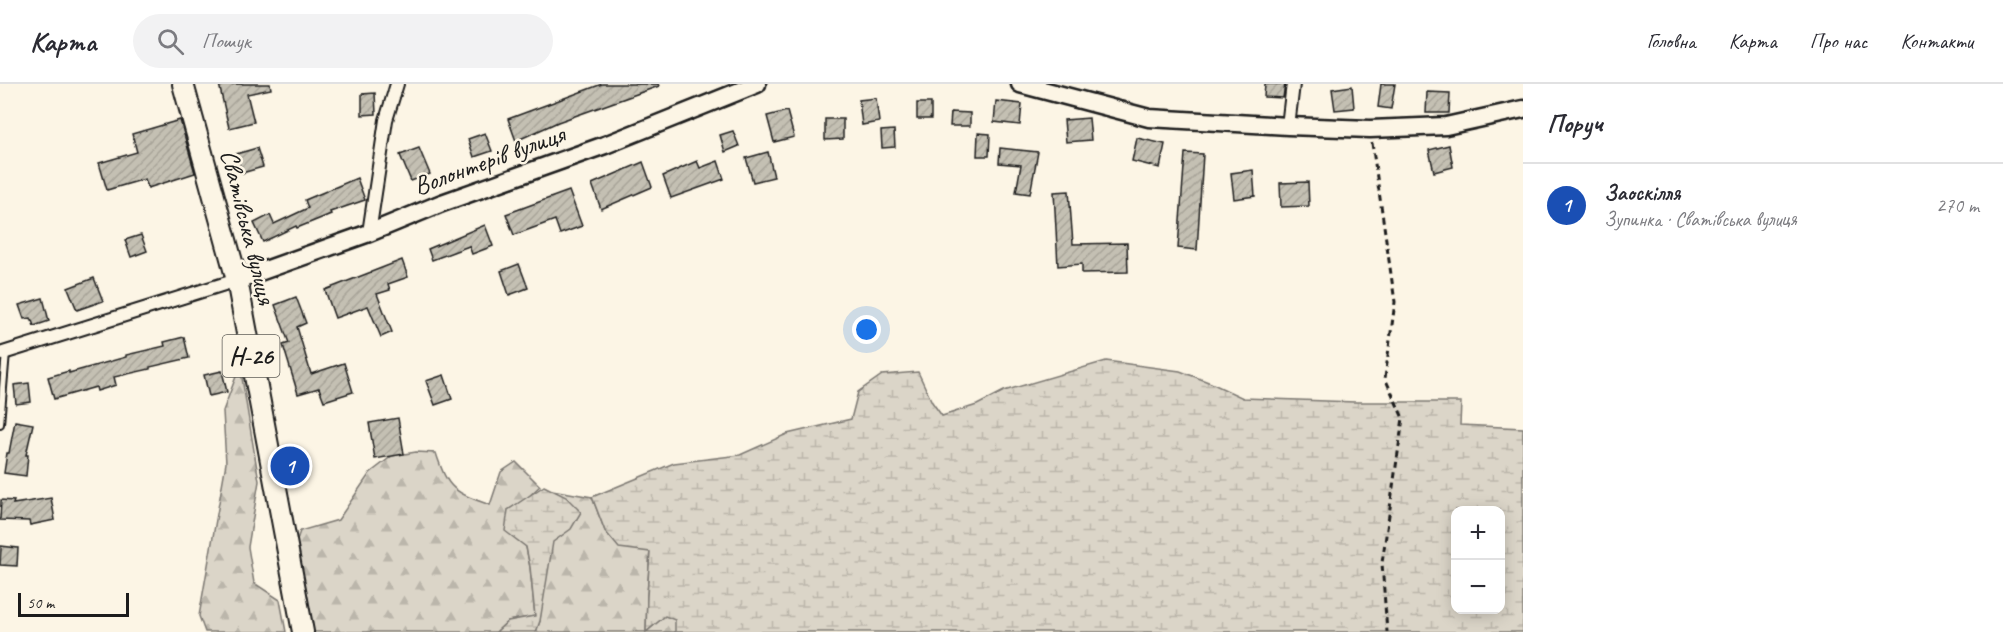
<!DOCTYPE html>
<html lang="uk">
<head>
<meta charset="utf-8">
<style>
  body { margin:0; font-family:Caveat,sans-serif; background:#f2f2f3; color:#2b2b33 }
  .controls { position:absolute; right:18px; bottom:18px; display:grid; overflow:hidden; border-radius:12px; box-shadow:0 3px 15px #0003 }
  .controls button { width:54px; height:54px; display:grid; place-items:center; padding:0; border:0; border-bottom:2px solid #e1e1e2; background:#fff; color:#2b2b33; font:30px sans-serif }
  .scale { position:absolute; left:18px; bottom:15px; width:111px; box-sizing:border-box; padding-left:6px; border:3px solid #1c1c1c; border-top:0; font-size:16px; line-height:21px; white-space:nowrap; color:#1c1c1c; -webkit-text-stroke:4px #fcf5e5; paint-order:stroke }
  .you { position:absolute; left:867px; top:246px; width:21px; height:21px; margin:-15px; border:4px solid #fff; border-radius:50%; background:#1a73e8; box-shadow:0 0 0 9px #1a73e833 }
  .badge { display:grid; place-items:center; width:39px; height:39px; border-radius:50%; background:#1f6fb2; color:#fff; font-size:20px; font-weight:700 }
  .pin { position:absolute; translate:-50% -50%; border:3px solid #fff; box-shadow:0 2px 6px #0006 }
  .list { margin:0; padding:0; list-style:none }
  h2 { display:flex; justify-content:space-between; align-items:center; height:78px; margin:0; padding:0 24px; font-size:26px }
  h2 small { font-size:20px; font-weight:400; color:#7c7c81 }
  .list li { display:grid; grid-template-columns:39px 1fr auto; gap:18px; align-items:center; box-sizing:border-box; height:84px; padding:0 24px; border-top:2px solid #e1e1e2 }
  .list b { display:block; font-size:22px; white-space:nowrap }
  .list p { margin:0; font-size:20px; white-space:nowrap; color:#7c7c81 }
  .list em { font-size:20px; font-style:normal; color:#7c7c81 }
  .icon { flex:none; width:33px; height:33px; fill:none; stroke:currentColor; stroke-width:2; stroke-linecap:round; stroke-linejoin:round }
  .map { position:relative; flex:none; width:1523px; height:548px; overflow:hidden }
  header { display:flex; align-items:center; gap:36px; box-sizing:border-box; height:84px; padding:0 30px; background:#fff; border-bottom:2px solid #e1e1e2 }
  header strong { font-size:28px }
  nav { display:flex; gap:33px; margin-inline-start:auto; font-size:21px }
  .search { width:420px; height:54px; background:#f2f2f3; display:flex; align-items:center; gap:15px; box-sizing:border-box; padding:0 21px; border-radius:33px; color:#7c7c81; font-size:22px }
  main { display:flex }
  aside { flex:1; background:#fff }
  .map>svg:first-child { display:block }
  .forest { fill:url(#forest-firs); stroke:#7c7872; stroke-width:1.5 }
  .wetland { fill:url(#wetland-marsh); stroke:#7c7872; stroke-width:1.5; fill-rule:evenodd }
  .building { fill:url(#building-hatch); stroke:#1c1c1c; stroke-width:1.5 }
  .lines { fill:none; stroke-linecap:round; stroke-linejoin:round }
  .lane-casing { stroke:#1c1c1c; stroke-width:10 }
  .street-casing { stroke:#1c1c1c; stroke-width:16 }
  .secondary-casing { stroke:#1c1c1c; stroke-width:21 }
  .primary-casing { stroke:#1c1c1c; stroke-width:24 }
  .path { stroke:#1c1c1c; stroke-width:3; stroke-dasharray:6 4.5; stroke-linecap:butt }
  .lane { stroke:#fcf5e5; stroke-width:6 }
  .street { stroke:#fcf5e5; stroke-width:12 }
  .secondary { stroke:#fcf5e5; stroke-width:16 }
  .primary { stroke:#fcf5e5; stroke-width:20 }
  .labels { text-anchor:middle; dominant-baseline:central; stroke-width:5; stroke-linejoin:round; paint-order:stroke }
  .shield { fill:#fcf5e5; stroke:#5f5d58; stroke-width:1.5 }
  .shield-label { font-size:24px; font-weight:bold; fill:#1c1c1c }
  .street-label { font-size:26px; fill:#1c1c1c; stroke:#fcf5e5 }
</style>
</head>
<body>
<header>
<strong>Карта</strong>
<div class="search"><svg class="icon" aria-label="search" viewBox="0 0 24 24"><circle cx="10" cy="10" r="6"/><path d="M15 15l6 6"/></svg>Пошук</div>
<nav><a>Головна</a><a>Карта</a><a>Про нас</a><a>Контакти</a></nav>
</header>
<main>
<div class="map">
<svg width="1523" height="548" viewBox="0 0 1523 548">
  <defs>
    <pattern id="forest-firs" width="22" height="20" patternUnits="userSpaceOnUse" patternTransform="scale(1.5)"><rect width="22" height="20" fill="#dbd5c8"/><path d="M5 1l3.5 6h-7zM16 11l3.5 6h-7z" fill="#bbb6ab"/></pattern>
    <pattern id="wetland-marsh" width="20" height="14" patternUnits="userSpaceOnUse" patternTransform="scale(1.5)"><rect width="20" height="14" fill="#dbd5c8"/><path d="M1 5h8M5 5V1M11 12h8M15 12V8" fill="none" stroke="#bbb6ab"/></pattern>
    <pattern id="building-hatch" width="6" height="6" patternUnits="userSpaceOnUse" patternTransform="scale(1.5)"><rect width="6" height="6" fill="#c4c0b3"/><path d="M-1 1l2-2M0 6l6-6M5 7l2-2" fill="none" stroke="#a8a499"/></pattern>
  </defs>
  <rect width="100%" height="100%" fill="#fcf5e5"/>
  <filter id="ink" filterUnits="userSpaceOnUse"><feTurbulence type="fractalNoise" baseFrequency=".0167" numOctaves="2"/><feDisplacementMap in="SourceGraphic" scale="12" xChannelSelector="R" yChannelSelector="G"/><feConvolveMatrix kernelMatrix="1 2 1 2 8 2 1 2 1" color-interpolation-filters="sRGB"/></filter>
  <g filter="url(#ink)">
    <!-- forest -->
    <g class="forest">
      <path d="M240 282 259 397 248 463 254 499 280 516 286 548H205L199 532 226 379 223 327Z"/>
      <path d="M416 368 436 369C448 406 454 408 490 421L501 388 516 378 540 402 526 415 508 426 526 463 530 483 535 532 508 537 496 548H307L292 470 300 447 338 436 370 389 392 372Z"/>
      <path d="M552 406 592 413 605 447 650 468 647 511 646 548 665 532 746 548H536L540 537Z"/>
    </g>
    <!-- wetland -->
    <g class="wetland">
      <path d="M1106 277 1180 287 1211 299 1243 314 1355 318H1461L1460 341 1523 344V548H675V536L665 532 646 548 647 512 650 468 619 464 605 447 592 413 674 379 740 371 787 350 851 335 858 308 882 291 918 288 932 318 942 332 977 321 1004 307ZM1500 426V526H1456V426Z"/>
      <path d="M544 402 566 413 581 428 571 445 553 458 540 537 536 548H496L508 537 535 532 530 483 526 463 505 447 508 426Z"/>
    </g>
    <!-- building -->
    <g class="building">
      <path d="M219 0H270L271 5 247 10 254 38 229 44Z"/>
      <path d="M602 0H658L659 2 558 38 516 57 508 35Z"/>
      <path d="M1265 0H1285L1283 14 1264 13Z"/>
      <path d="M1381 0H1395L1391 25 1378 23Z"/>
      <path d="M1352 2 1354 24 1335 26 1332 5Z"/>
      <path d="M1427 8 1450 9 1449 29H1426Z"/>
      <path d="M375 9 376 30 362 31V10Z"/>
      <path d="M876 14 879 38 862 41 859 16Z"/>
      <path d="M996 17 1022 20 1020 41 994 38Z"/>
      <rect x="917" y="19" width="14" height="16"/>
      <path d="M787 27 794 53 774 58 767 32Z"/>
      <path d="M951 28 970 29V42H950Z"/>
      <path d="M1089 34 1091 56 1066 58 1064 36Z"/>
      <path d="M825 35H843V55L825 56Z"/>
      <path d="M180 36 195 89 148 104 145 95 107 106 99 79 137 68 132 50Z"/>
      <path d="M894 46 895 63 882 64 881 47Z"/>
      <path d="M733 47 739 62 725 68 720 51Z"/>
      <path d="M485 49 492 67 474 73 468 55Z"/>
      <path d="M978 49 990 50 989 72H977Z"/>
      <path d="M1137 54 1165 60 1160 84 1132 77Z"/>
      <path d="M1449 61 1453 83 1434 88 1429 66Z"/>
      <path d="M257 64 263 83 242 89 236 70Z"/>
      <path d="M419 64 430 90 411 97 400 71Z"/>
      <path d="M1000 64 1038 68 1030 110 1016 108 1021 81 999 79Z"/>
      <path d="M768 68 774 93 753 98 746 74Z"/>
      <path d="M1185 69 1203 70 1197 166 1178 164Z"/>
      <path d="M697 77 700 84 718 77 724 95 671 114 663 92Z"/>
      <path d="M643 78 652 103 601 125 592 100Z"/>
      <path d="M1253 86 1255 112 1234 115 1231 89Z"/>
      <path d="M357 94 365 116 330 128 331 130 297 144 296 142 263 158 254 139 270 131 274 140 308 124 305 116Z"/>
      <path d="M1308 98 1309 122 1281 123 1280 99Z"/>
      <path d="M569 107 582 142 560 150 555 136 514 151 506 130Z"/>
      <path d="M1069 107 1073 160 1127 159 1128 188 1082 189V180L1058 182 1054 108Z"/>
      <path d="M485 141 493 162 472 170 469 162 432 176 428 165Z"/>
      <path d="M141 151 147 167 131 173 125 156Z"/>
      <path d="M402 176 408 193 388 200 390 206 377 210 392 248 381 253 368 222 335 234 325 206Z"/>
      <path d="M519 180 528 204 509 211 501 187Z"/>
      <path d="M94 194 103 217 77 226 68 204Z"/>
      <path d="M296 213 306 239 297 243 311 290 344 279 353 308 324 317 319 304 298 310 283 261 289 259 275 221Z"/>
      <path d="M43 214 49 237 34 242 31 234 24 235 19 221Z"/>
      <path d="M184 253 189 274 150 283V285L114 293 116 301 97 307 96 303 54 315 48 293 69 287V289L126 273V271L165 262 164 258Z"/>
      <path d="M222 287 227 308 209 312 204 291Z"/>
      <path d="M444 291 452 315 435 321 426 297Z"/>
      <path d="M29 299 31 318 16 320 14 301Z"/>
      <path d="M398 334 404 370 375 375 369 339Z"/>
      <path d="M15 337 33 340 26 371H28L26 392 4 389 7 369H9Z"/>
      <path d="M51 414 55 436 30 441 29 437 0 436 1 416 14 417 13 420Z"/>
      <path d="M1 462 18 464 17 482 0 481Z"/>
    </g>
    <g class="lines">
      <!-- lane casing -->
      <g class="lane-casing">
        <path id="lane" d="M0 340 6 268"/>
      </g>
      <!-- street casing -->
      <g class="street-casing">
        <g id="street">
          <path d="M1288 42 1293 0"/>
          <path d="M369 149 386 36 397 0"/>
          <path d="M0 270 237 196"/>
        </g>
      </g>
      <!-- secondary casing -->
      <g class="secondary-casing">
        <g id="secondary">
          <path d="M1020 0 1149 34 1288 42 1370 45 1446 42 1523 25"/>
          <path d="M237 196 369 149 442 119 605 61 757 0"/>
        </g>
      </g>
      <!-- primary casing -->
      <g class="primary-casing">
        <path id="primary" d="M183 0 237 196 303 548"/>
      </g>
      <!-- path -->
      <path class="path" d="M1372 59 1395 218 1385 294 1403 334 1382 479 1387 548"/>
      <!-- lane -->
      <use href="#lane" class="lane"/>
      <!-- street -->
      <use href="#street" class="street"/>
      <!-- secondary -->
      <use href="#secondary" class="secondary"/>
      <!-- primary -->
      <use href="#primary" class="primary"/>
    </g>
  </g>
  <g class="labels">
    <!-- shield labels -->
    <rect class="shield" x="222.5" y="251" width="57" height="42" rx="4.5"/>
    <g class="shield-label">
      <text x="251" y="272">Н-26</text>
    </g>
    <!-- street labels -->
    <g class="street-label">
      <text transform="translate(489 76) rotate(-20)">Волонтерів вулиця</text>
      <text transform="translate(248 143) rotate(76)">Сватівська вулиця</text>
    </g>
  </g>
</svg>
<div class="controls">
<button>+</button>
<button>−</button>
</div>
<div class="scale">50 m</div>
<div class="you"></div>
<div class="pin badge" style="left:290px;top:382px;background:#1a4fb4">1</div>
</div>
<aside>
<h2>Поруч<small></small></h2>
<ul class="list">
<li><span class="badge" style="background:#1a4fb4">1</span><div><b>Заоскілля</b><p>Зупинка · Сватівська вулиця</p></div><em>270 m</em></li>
</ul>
</aside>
</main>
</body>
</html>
